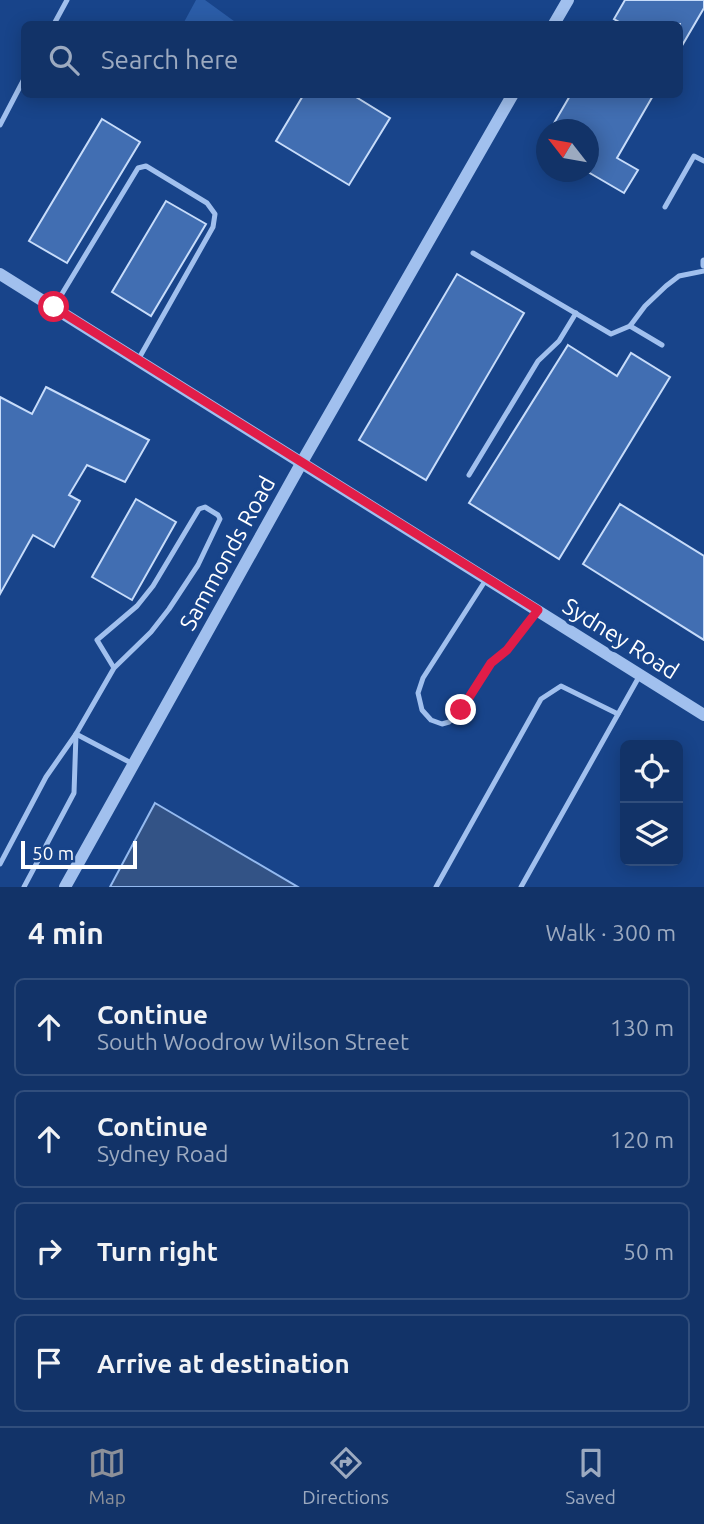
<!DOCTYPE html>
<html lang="en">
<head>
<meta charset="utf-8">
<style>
  body { margin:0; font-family:Ubuntu,sans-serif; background:#1b3b6e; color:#f1f3f6 }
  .controls { position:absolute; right:21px; bottom:21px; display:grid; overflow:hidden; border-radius:10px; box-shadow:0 4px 18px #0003 }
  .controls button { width:63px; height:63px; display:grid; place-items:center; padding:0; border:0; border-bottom:2px solid #314e7c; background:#123368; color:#f1f3f6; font:35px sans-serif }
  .compass { position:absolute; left:536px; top:119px; width:63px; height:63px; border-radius:50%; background:#123368; box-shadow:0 4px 18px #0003; rotate:301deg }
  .scale { position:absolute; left:21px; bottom:18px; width:116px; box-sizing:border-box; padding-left:7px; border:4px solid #fff; border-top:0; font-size:19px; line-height:24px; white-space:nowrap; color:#fff; -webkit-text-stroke:5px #18448a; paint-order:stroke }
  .stop { position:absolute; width:21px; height:21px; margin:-16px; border:5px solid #e11d48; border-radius:50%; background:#fff }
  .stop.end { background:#e11d48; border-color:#fff; box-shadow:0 2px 7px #0008 }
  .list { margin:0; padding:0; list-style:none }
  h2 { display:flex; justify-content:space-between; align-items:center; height:91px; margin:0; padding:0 28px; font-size:30px }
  h2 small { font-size:23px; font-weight:400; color:#9caac0 }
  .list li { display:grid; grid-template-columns:46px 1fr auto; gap:21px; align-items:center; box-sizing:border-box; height:98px; margin:0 14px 14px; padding:0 14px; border:2px solid #314e7c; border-radius:10px }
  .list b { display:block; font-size:26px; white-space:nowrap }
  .list p { margin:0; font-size:23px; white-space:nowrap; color:#9caac0 }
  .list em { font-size:23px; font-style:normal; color:#9caac0 }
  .icon { flex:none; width:38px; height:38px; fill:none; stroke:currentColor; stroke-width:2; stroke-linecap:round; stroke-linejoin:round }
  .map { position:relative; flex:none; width:704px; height:887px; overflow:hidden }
  .search { position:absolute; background:#123368; box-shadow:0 4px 18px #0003; left:21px; right:21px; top:21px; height:77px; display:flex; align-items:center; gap:18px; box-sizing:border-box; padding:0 24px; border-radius:10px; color:#9caac0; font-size:26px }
  .sheet { height:539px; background:#123368 }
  nav { display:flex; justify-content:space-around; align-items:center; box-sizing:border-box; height:98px; border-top:2px solid #314e7c; background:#123368; font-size:19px; color:#9caac0 }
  nav a { display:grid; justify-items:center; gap:4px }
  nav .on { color:#8c9099 }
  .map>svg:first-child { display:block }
  .green { fill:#2b5da8 }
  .water { fill:#335386; stroke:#94baf0; stroke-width:2 }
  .building { fill:#416eb2; stroke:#c7dcfa; stroke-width:2 }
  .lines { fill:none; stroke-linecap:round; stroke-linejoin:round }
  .service { stroke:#a1c0ee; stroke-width:5 }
  .minor { stroke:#a1c0ee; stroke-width:7 }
  .tertiary { stroke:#a1c0ee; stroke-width:12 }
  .route { stroke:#e11d48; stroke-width:9 }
  .labels { text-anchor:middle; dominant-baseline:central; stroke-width:7; stroke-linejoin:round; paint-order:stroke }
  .street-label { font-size:23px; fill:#fff; stroke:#18448a }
</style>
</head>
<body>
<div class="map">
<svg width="704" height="887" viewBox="0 0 704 887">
  <rect width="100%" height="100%" fill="#18448a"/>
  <!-- green -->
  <path class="green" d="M196 0H205L238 24H183Z"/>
  <!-- water -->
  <path class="water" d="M155 803 298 887H110Z"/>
  <!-- building -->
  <g class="building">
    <path d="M625 0H704V8L680 49V24H623L614 19Z"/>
    <path d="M304 94H351L390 118 349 185 276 141Z"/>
    <path d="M571 94H654L617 158 638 170 624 193 588 172V130H550Z"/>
    <path d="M102 119 140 142 67 263 29 241Z"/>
    <path d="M166 201 206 224 151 316 112 292Z"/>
    <path d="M457 274 524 313 426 480 359 440Z"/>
    <path d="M568 345 617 376 631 353 670 377 559 559 469 503Z"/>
    <path d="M46 387 149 440 125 482 87 465 69 495 80 501 54 547 33 535 0 594V397L32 414Z"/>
    <path d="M136 499 176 522 132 600 92 577Z"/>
    <path d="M620 504 704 556V640L583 564Z"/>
  </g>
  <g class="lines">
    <!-- service -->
    <g class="service">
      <path d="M54 24 67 0"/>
      <path d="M0 125 24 79"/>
      <path d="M665 207 694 156 704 161"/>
      <path d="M473 253 611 334 630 326 645 306 666 286 679 276 704 271"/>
      <path d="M54 307 138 168 146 166 207 203 215 214 213 227 138 360"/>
      <path d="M630 326 662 345"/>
      <path d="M469 475 538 361 559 341 576 313"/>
      <path d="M487 578 423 678 418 693 422 710 431 720 442 724 449 722 461 710 490 663 507 650 536 612"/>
      <path d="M114 668 97 640 137 606 153 586 199 509 205 507 218 515 220 519 198 565 169 609 151 632 114 668 76 734 133 764"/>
      <path d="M0 864 46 777 76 734"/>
      <path d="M24 887 74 793 76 734"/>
      <path d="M436 887 541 699 561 686 618 714"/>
      <path d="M521 887 640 675"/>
    </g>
    <!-- minor -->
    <path class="minor" d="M704 261V265"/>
    <!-- tertiary -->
    <g class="tertiary">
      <path d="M554 24 568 0"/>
      <path d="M0 274 704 715"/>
      <path d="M65 887 302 462 513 94"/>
    </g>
  </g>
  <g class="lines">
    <!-- route -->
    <path class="route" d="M54 307 538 610 507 650 491 663 461 710"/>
  </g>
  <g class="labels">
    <!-- street labels -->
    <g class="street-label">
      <text transform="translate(227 553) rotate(-61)">Sammonds Road</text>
      <text transform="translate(621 638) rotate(32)">Sydney Road</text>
    </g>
  </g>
</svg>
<div class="controls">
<button><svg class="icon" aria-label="locate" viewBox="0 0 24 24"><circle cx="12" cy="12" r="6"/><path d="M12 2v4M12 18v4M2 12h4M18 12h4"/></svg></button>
<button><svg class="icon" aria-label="layers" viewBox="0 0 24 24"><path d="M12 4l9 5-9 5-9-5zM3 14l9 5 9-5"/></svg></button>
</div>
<svg class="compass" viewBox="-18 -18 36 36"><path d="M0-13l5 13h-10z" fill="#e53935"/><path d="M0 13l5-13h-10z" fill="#9caac0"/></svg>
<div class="scale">50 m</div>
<div class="stop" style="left:54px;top:307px"></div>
<div class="stop end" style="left:461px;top:710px"></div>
<div class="search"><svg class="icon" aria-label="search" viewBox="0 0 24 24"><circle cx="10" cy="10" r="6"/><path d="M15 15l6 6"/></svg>Search here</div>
</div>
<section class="sheet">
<h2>4 min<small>Walk · 300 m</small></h2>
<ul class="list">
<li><svg class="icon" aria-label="ahead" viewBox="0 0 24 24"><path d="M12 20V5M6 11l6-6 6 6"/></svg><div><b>Continue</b><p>South Woodrow Wilson Street</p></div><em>130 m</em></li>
<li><svg class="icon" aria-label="ahead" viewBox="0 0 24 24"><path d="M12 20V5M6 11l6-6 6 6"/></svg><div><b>Continue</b><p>Sydney Road</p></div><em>120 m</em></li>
<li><svg class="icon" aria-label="right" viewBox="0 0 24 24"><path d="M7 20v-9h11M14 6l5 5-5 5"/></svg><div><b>Turn right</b></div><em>50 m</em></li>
<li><svg class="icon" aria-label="arrive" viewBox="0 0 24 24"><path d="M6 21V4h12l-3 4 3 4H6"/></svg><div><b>Arrive at destination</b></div></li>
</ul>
</section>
<nav>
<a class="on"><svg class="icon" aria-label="map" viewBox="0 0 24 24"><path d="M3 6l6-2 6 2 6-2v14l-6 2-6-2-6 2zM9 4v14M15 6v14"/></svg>Map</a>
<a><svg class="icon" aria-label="directions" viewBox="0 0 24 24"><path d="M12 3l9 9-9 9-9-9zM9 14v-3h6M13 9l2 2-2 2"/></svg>Directions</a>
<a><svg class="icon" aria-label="saved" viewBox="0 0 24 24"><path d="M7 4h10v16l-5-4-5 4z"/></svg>Saved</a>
</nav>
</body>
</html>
